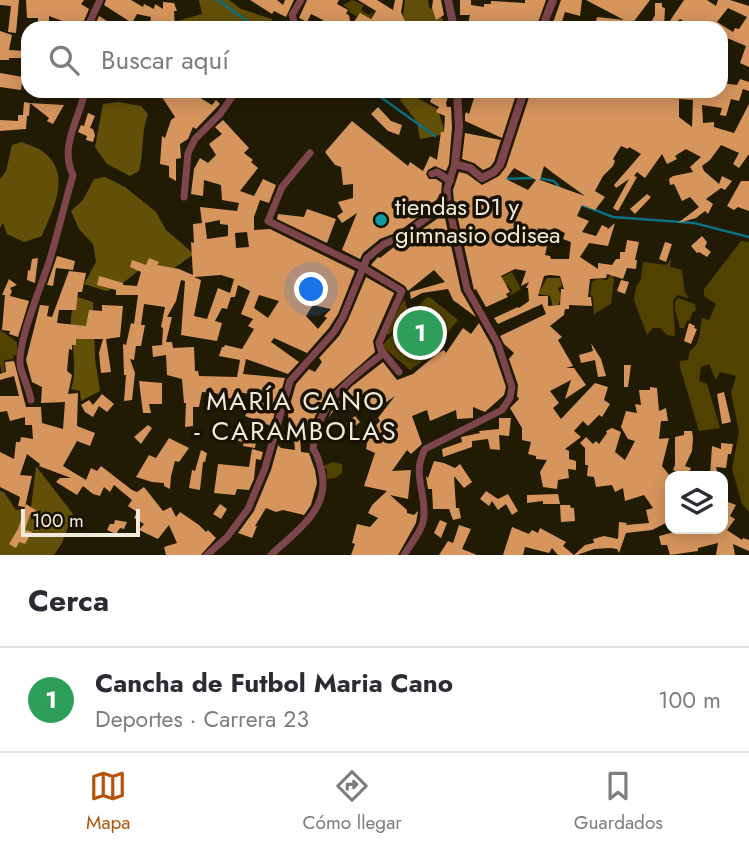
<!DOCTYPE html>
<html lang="es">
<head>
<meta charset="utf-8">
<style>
  body { margin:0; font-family:Jost,sans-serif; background:#f7f7f7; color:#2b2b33 }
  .controls { position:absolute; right:21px; bottom:21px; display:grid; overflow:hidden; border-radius:14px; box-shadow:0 4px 18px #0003 }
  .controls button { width:63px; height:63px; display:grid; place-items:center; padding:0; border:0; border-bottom:2px solid #e1e1e2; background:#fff; color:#2b2b33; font:35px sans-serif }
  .scale { position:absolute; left:21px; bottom:18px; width:119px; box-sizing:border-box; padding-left:7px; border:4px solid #efeadc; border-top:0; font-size:19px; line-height:24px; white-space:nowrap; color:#efeadc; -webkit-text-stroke:5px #191200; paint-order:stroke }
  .you { position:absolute; left:312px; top:290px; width:24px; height:24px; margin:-18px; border:5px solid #fff; border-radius:50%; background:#1a73e8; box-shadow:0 0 0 10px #1a73e833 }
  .badge { display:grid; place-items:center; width:46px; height:46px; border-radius:50%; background:#b45309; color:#fff; font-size:23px; font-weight:700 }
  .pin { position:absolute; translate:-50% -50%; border:4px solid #fff; box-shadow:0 2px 7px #0006 }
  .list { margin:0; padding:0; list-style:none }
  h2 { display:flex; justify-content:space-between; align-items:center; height:91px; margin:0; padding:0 28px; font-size:30px }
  h2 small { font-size:23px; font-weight:400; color:#7c7c81 }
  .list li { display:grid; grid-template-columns:46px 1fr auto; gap:21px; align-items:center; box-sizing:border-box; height:105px; padding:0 28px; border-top:2px solid #e1e1e2 }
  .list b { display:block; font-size:26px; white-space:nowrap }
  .list p { margin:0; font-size:23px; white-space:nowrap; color:#7c7c81 }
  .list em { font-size:23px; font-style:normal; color:#7c7c81 }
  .icon { flex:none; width:38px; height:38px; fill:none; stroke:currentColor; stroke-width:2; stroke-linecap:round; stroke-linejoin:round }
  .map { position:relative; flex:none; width:749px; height:555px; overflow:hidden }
  .search { position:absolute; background:#fff; box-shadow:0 4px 18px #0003; left:21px; right:21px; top:21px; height:77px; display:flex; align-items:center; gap:18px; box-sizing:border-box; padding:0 24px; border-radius:21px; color:#7c7c81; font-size:26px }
  .sheet { height:196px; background:#fff }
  nav { display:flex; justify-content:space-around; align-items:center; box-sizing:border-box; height:98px; border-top:2px solid #e1e1e2; background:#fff; font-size:19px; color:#7c7c81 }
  nav a { display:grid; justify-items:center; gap:4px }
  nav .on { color:#b45309 }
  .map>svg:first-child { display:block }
  .green { fill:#524200 }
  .forest { fill:#625008 }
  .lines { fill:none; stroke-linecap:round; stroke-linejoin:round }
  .stream { stroke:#0b7081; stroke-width:2.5 }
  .building { fill:#d6955d; fill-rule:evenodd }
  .minor { stroke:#7d464c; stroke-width:7 }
  .tertiary { stroke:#7d464c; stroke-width:8 }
  .culture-dot { fill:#0f9aa8; stroke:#191200; stroke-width:2.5 }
  .labels { text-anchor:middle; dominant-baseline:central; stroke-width:7; stroke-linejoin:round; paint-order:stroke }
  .poi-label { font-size:24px; fill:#efeadc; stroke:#191200; text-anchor:start }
  .neighbourhood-label { font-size:26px; letter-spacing:2px; fill:#efeadc; stroke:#191200 }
</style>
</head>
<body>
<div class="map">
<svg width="749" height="555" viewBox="0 0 749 555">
  <rect width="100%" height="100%" fill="#221b04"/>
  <!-- green -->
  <g class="green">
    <path d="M352 0 364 5 361 10 369 15 372 12 373 13 367 22 349 12V9L343 5Z"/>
    <path d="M741 241 749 242V512L742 504 732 469 739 432 731 393 736 376 720 372 716 380 709 364 701 367 699 381 707 384 720 428 699 431 680 367V361L688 360 690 351C702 342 699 331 702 318L709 320 716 304 704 296V289Z"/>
    <path d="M671 258 670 267 682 270 685 293 689 298 677 295 673 301 675 336 667 335 660 328H653L647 335 634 300 636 287 641 279 643 262 667 265Z"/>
    <path d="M512 272 521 289 509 296 512 291 508 285 501 287 498 282 478 293 476 290Z"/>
    <path d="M612 273 614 280 611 304 594 314 593 298 590 294 592 282 598 279 607 280Z"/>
    <path d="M427 297 431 298 458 320 424 360 410 370 382 346Z"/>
    <path d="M678 298 695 304 696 310 692 313 690 320 687 321 684 328H680L675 310V302Z"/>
    <path d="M404 299 409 312 389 335 386 333Z"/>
    <path d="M0 330 17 342V355H14L13 359 4 360 5 376 3 378 0 364Z"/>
    <path d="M333 462 342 464V473L335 478 327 479V470L323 466Z"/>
  </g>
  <!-- forest -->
  <g class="forest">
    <path d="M199 0H229L241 9 272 19 269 28H182L177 21 202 14Z"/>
    <path d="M405 0H428L429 7 443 19V28H407L403 16Z"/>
    <path d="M408 91 421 93 419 99 438 109 445 134 420 139 417 122 400 100Z"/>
    <path d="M118 102 141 106 148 114C141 132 144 152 139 171L130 176 107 164 95 147 103 104Z"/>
    <path d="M22 142C28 145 37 147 42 151 73 173 53 209 42 236L24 242 7 234 3 223 0 228V179L6 171 12 145Z"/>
    <path d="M105 177 125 187 156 212 166 230 194 254 173 269 138 271 118 287 106 291 84 284 96 262 93 244 79 229 71 211 83 200 94 179Z"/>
    <path d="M547 278H560L562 286 558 288 561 296 557 311H554L550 296 538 294Z"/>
    <path d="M77 297 93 302 95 359 100 391 81 401 80 391 71 389C79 369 70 340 71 318 71 311 75 303 77 297Z"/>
    <path d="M36 466 73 514 62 543 54 555H0V491L4 492 16 510 31 508Z"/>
  </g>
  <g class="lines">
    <!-- stream -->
    <g class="stream">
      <path d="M218 0 255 27 262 28"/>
      <path d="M372 91 435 136"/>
      <path d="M539 178 554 181 560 188"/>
      <path d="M504 179 533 178"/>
      <path d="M582 205 613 217 694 223 749 237"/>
    </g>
  </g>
  <!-- building -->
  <g class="building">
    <path d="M0 0H19L16 33 8 32 11 6 0 5Z"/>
    <path d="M26 0H84L81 4 89 9 81 28H63L65 22 49 16V28H38V18H27Z"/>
    <path d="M106 0H131L143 7 144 4 154 9 155 4 163 9V2L174 3 177 11H174L175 28H169L168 25 149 28 151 17 137 14 132 23 104 5Z"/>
    <path d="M250 0H277L283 5 285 0H294L286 17 274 11 272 14Z"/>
    <path d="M307 0H339L337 4 348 10 346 14 349 15 351 26 360 13 371 19 376 11 358 0H377L393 10 395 0H403L401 12 408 28H319L323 20 311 14 307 22 299 18Z"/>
    <path d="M433 0H441L444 15 436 20 432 8Z"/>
    <path d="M460 0H471V5L484 7V4H491V1L525 3V0H546L536 28H493L480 25 477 28H467L470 15H460Z"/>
    <path d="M561 0H582L580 16 565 12 560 28H551Z"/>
    <path d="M586 0H650L629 28H594L597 17 624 20Z"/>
    <path d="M684 0H707L716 6 718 0H730L749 6V67L740 63 746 46 727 38 721 48V28H696L680 19 670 28H665ZM728 8 747 17 739 29 735 28 733 32 717 22Z"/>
    <path d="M655 3H662V7L665 8 664 28H648L655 15Z"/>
    <path d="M99 16 118 28H94Z"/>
    <path d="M0 31 12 35 9 50 28 51V58H9V60H0Z"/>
    <path d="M0 73 23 77 21 90 0 87Z"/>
    <path d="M740 79 749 82V91L743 89 739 101 731 99 726 116 720 115 722 108 702 105 703 123 714 122V127L734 133 749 104V154L739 168 733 164 739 153 721 145 710 160 702 166 704 171 719 184 722 176 732 181 725 190 721 188 706 199 713 204 708 214 705 211 696 218 678 223 699 207 690 197 682 201 674 184 670 185 669 179 673 176 693 172 690 167 701 157 686 149 675 156 677 159 667 164 662 154 645 178 637 172 634 176 637 177 618 211 613 208 629 179 616 188 614 185 641 154 629 147 628 149 621 146 613 159 615 161 613 166 603 176 595 191 605 197 595 210 582 205 577 216 589 221 582 232 596 236 602 225 608 228 607 230 615 223 608 246 589 243 580 257 598 269V263L612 265 616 259H620V252H625L627 240 639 242 635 260H637L636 269 627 268 623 279 607 274 606 278 590 279 588 297H591L592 306 569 305V309H565L564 315 550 326 562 337 558 340 573 366 566 368H574L586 385 565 399 571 380 550 391 559 403 553 408 561 419 595 383 608 387 604 400 610 404 602 417 599 415 588 426 583 421 574 431 581 437 565 449 569 451V459L576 461V470L568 469 569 478 558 480 557 489 543 487 540 472 547 460 536 459V456L528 454 531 442 522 440V428L510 408 519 399 517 396 518 385 509 359 514 353 504 344 500 336 546 314 542 304 498 324 494 318 518 307 519 308 529 301 528 288H526L529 282 521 286 526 271 515 269 501 276 510 292 506 294 508 297 486 307 476 289 474 290 454 201 453 190 459 172 467 174 482 185 499 176 506 167 531 91H597L603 93 604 91H609L619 94V91H721V83L737 85ZM679 99 693 100 692 127 679 117ZM544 166 553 173 585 196 540 180ZM514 168 536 180 528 190 506 179ZM538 228 552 234 554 228 565 233 563 239 571 242 569 259H551L550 256 545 255 547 246 536 241ZM550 275 560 276 564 289H561L560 305 548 306V296H538L544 276Z"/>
    <path d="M158 91H189L212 105 216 100 220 104 196 129 193 127 188 139 180 144 181 158 176 159V181L169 177V166L160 164 162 136 165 138 171 120 175 117Z"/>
    <path d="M421 91H450L446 103 447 107H451L452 127 449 164 446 171 435 166 428 170 426 174 429 179H436L442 183 441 194 429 209 398 232 380 239 363 253 360 259 342 250 357 213 342 223 337 216 343 212 338 202 353 198V184L343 185 341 167 335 165 325 152 352 121 408 166 410 162 423 171 430 156 437 160 441 132H444L445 116 436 112 439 107 430 102 432 96Z"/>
    <path d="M467 91 517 92 502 138 465 121V115L466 112 469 114 475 95Z"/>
    <path d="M24 102 29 103 64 105 53 124 47 121 49 118 30 103 29 116 23 115Z"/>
    <path d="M378 107 391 121 402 125 399 135 388 131 371 114Z"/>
    <path d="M88 113 95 116 90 128 93 129 95 135 93 142 86 140 87 136 78 132 81 125 84 126Z"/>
    <path d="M18 115H27L26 129 0 131V120L18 121Z"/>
    <path d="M223 120 249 148 244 153 253 160 251 162 258 168 240 191 254 196 263 179 276 185 269 203 260 200 254 217V230L270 229 355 271 338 314 329 328 307 353 274 338 271 342 299 362 288 374 246 359 243 374 285 378 271 426 245 416 251 404V394L236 392 234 400 215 393 202 392 199 407H193V426L185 427 186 403H184L182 379 167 375 166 355 153 357 152 346 162 345 163 328 161 327 165 307 144 304 141 325H145L141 346H136L134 360 130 359 135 373 132 400 124 401 126 375H124L123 344 126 345 131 323 134 324 138 295H116V290L97 285 99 276 123 283V285L137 286 141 272 130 267 132 260 146 265 149 258 159 262 157 265 179 269 193 275 191 242 194 243 193 224 202 223 200 207 237 211 239 203 222 200 221 185 204 180 203 196 191 194 194 169 200 158 208 163 216 155 209 144 222 134 215 127ZM220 220V224L228 225V236L207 239 205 223ZM247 232 249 247 236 248 235 233ZM221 275 234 279 230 293 218 288 207 319 194 316 201 280 194 277ZM181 280 185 281 181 335 217 341 222 323 215 321 222 308 227 309 231 297H235L238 285 250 291 241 314 253 319 248 326 254 329 242 349 225 345 224 347H222L219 356 240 360 237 377 199 376 198 371H195L194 347 173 348 172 342H166L172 317H167L176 301ZM259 295 279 301 268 318 254 308ZM313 305 331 309 324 316 327 318 318 329 306 316Z"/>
    <path d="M465 133 501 140 494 162 490 167 483 170 474 163 462 159Z"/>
    <path d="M741 181H749V211L738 207 734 210 727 206Z"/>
    <path d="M647 194 651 197 635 214 630 209Z"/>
    <path d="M307 209 336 219 327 243 277 219 278 214 304 217Z"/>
    <path d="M444 214 461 291 476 317 453 300 448 289 422 293 411 299 410 292 445 282 434 270 408 291 405 286 371 265 378 257 380 258 394 247 404 242Z"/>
    <path d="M702 236 707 242 705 247 711 252 707 257 699 252 697 253 691 246Z"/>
    <path d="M665 242 672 244 666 262 659 259Z"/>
    <path d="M57 256 75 261 73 270 56 268 53 286 47 285Z"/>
    <path d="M38 258 35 283 27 280 28 270 30 271 32 259Z"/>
    <path d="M69 271 86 273 82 292H78L76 310H59L57 323 86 326 89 310 102 311V305L123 306 120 337 106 339 111 372 101 373 99 353 103 339H76V345H72V350L69 349 67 371 72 375 68 394 78 393 77 426 95 433 90 446 77 441 63 466 86 480 91 468 97 471 101 466 132 490 137 492 144 487 163 511 171 507 176 517 180 512 199 525 206 532 208 530 216 538 201 555H166L164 547 177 543 169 525 158 539 139 530 144 524 134 518 137 512 128 506 132 500 114 485 110 492 104 487 100 496 93 494 83 486 77 495 56 482 60 478H71L39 466 40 464 27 454 20 475 32 476 25 507 18 506 20 497 0 487V452L14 459 16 442H20L21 437 33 439 32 425H25V417L10 421 7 411 0 412V396H19L14 376 0 380V374L6 372 5 362 14 361 26 407H41L42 423 63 429 65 402 41 403 42 387 32 382 26 360 40 305 49 306 47 316 52 317Z"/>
    <path d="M366 277 394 293 373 341 375 352 332 390 315 416 309 438 300 436 301 452 309 453 315 470 317 483 311 505 304 515 283 510 276 512 266 508 255 526H257L252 538 238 533 254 511 271 470 278 445 281 448 295 450 293 428H289L288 412 296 384 309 369 315 372 322 362 319 358 339 336 348 320Z"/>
    <path d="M9 279 17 285 10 288 12 291 10 296 29 301 18 337 9 334 10 331 2 330 5 295H2Z"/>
    <path d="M621 280 629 282 625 294 617 291Z"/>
    <path d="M479 323 492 346 506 387 504 395 485 412 473 407V418L457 419 456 410 430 421 427 410 412 416 422 444 411 454 407 450 392 471 411 470 408 499 390 495 407 510V513L414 515 418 511 416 523 398 555H351L355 544 352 543 357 524 370 527 378 518 368 513 372 505 387 491 364 486 375 453 366 449 367 444 363 439 380 421 378 418 395 396 373 412 360 394 346 406 342 400 328 418 333 409 351 387 383 362 397 380 413 374 438 353 444 350 446 353 463 328 471 334Z"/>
    <path d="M689 323 695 326 694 328 697 329 691 344 684 341Z"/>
    <path d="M591 343 601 359 606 376 598 377 595 360 581 363 579 355 593 351Z"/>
    <path d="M624 365H631L628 387H624Z"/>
    <path d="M139 381 162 383V404H149L151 413H143Z"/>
    <path d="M650 387 657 388 659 411 666 408 668 421H661L659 439 669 438 662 466 670 476V521L652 530 626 533 619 553 617 549 610 548 594 549 577 555H558L552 548 549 553 525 547 523 555H503L512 527 529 534 532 530 538 533 540 528 566 542 563 546 574 555 585 545 594 543 593 539 604 536 618 539 619 522 627 523 626 525 649 523 646 510 653 508 644 495 625 501 623 488 615 492 612 485 596 487 594 477 587 476 588 465H585V448L580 443 586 437 593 444 596 441 599 444 607 433 606 431 612 428 621 432 615 452 625 460 635 441 628 439 621 427 626 411 637 413 635 404 641 405 639 390H650Z"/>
    <path d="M724 392 731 422 722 424 717 394Z"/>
    <path d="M102 394 114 404 107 412 99 406 93 417 85 412 81 405 89 400 93 405Z"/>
    <path d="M355 416 360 422 346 434 341 428Z"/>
    <path d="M499 418H511L509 436 499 435 500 450 490 449 488 439 472 441V447L443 457 442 449 462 442 461 437 480 433 479 431 499 429Z"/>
    <path d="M148 425 152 428 141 444 134 437Z"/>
    <path d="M684 431H692L693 438 692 451 685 466 691 468 688 476 673 470 675 465V437L684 435Z"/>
    <path d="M240 432 257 435 255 448 243 446 244 442 238 441Z"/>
    <path d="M169 438 189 448 179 462 175 461 171 476 170 489 164 486V483L152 482 136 477 149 455 156 458Z"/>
    <path d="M721 443 733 444 731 454H728L726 468 716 467 718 476H710L712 446 721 449Z"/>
    <path d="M252 449 263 452 261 460 256 459 254 479 249 490 237 489 235 495 214 493 218 464 249 467Z"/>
    <path d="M201 450 207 453 205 462H203L200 490 189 488 192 470 195 471Z"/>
    <path d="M434 461 444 463 455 468 460 464 472 482 464 488 454 476 456 508H459L461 518 453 520 449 509H433L432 489H428L426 476 428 478Z"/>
    <path d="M486 491 498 499 508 494 518 511 512 515 506 504 498 510 492 501 489 506 480 499Z"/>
    <path d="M558 494 560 504H543V501L527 503V495Z"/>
    <path d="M723 500 736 505 730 516 735 519 727 530 742 540 743 538 749 540V551L733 544 735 555H716L718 543 698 548V551L670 555 667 545H661L659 536 686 529H723Z"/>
    <path d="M26 504 37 511 35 516 30 514 25 530 32 532 25 544 19 542 16 548 9 544 18 529Z"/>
    <path d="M220 504 227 509 221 519 213 514Z"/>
    <path d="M560 505H570L571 508H574L575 521 561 522Z"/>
    <path d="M115 520 127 522 124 529 120 528 116 534 107 530 110 524H114Z"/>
    <path d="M440 520 447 523 441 538 434 533Z"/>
    <path d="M459 525 471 529 462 549 477 555H439L448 541 453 543Z"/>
  </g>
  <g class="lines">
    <!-- minor -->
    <g class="minor">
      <path d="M87 28 100 0"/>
      <path d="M296 28 292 15 301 0"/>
      <path d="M310 153 282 187 268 221 362 267 402 291 379 343 381 350 399 372"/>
      <path d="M432 174 437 172 450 181"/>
      <path d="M184 197 188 153 195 139 220 114 236 91"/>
      <path d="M31 400C29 389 24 380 21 369 14 349 43 282 50 259 58 232 65 203 73 175 59 146 79 120 85 91"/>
      <path d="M207 555 227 537 248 509 265 468 290 381 334 332 343 317 367 258 384 244 401 237 448 202"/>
      <path d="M271 555C296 531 332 509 321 469 319 462 318 455 313 449 317 404 349 379 384 353"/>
      <path d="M404 555C411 543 424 529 424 515 425 489 412 474 425 449L502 410 510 398 512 387 498 344 467 289 448 202 447 189 455 164"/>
    </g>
    <!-- tertiary -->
    <g class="tertiary">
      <path d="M448 0 454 28"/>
      <path d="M542 28 553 0"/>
      <path d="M457 91 459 127 455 164 470 168 482 178 494 172 500 165 524 91"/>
    </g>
  </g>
  <!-- markers -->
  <circle class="culture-dot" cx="381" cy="220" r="7"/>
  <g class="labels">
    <!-- poi labels -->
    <g class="poi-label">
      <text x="395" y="206">tiendas D1 y<tspan x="395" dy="28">gimnasio odisea</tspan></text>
    </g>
    <!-- neighbourhood labels -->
    <g class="neighbourhood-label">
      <text x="296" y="401">MARÍA CANO<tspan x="296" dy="30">- CARAMBOLAS</tspan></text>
    </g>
  </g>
</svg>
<div class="controls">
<button><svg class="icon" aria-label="layers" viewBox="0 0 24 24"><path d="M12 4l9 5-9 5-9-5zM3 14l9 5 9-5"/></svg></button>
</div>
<div class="scale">100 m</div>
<div class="you"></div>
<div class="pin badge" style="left:420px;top:333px;background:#2e9e5b">1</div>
<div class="search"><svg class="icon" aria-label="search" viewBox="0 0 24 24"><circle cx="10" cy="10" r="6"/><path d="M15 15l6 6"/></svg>Buscar aquí</div>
</div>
<section class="sheet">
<h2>Cerca<small></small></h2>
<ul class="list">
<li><span class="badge" style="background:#2e9e5b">1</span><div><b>Cancha de Futbol Maria Cano</b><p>Deportes · Carrera 23</p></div><em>100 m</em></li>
</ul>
</section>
<nav>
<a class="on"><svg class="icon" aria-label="map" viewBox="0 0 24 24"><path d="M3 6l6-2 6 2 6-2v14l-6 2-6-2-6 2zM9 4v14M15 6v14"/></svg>Mapa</a>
<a><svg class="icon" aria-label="directions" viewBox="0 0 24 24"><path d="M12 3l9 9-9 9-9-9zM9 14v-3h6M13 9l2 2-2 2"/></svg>Cómo llegar</a>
<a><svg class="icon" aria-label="saved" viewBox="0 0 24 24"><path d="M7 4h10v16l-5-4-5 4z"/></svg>Guardados</a>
</nav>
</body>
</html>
